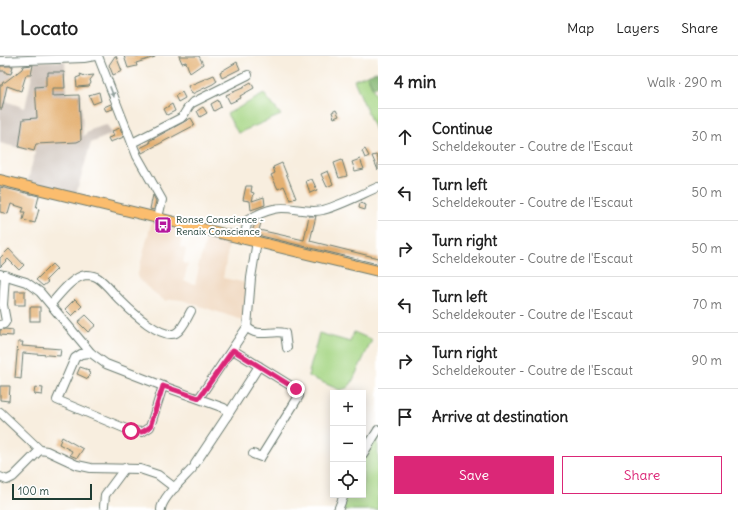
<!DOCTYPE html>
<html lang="en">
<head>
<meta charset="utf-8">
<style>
  body { margin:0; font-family:Delius,sans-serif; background:#f6f6f6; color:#222 }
  .controls { position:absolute; right:12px; bottom:12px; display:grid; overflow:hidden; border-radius:0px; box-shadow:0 2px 10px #0003 }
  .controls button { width:36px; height:36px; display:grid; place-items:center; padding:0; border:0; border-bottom:1px solid #e0e0e0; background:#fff; color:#222; font:20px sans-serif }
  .scale { position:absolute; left:12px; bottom:10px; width:80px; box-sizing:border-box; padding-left:4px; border:2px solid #1f3d34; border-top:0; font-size:11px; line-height:14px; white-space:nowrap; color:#1f3d34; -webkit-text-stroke:3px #fff; paint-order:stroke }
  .stop { position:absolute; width:12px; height:12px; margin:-9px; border:3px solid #db2777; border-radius:50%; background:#fff }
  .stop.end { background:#db2777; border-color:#fff; box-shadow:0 1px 4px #0008 }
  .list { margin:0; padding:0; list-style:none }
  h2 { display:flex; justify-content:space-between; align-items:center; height:52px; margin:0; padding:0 16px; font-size:17px }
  h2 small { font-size:13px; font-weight:400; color:#767676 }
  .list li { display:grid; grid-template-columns:26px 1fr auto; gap:12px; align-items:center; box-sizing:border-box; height:56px; padding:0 16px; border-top:1px solid #e0e0e0 }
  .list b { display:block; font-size:15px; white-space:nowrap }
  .list p { margin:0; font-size:13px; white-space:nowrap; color:#767676 }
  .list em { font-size:13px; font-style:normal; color:#767676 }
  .actions { display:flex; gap:8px; padding:12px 16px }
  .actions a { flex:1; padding:9px 0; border:1px solid #db2777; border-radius:0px; text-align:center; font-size:14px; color:#db2777 }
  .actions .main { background:#db2777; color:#fff }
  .icon { flex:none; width:22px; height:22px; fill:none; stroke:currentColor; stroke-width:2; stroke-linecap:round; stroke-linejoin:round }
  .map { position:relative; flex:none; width:378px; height:454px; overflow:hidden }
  header { display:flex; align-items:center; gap:24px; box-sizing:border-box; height:56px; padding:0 20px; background:#fff; border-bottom:1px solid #e0e0e0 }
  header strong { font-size:19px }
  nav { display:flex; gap:22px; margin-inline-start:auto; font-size:14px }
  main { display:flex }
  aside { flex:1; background:#fff }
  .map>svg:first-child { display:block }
  .built { fill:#efd6bc }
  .industrial { fill:#cdc2b9 }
  .green { fill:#a5d583; stroke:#62895c }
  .forest { fill:#84b671; stroke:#527a52 }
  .building { fill:#e4b173 }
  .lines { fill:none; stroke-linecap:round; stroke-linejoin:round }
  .minor-casing { stroke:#6b7b70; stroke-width:10 }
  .major-casing { stroke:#6b7b70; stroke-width:12 }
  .minor { stroke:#fff; stroke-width:8 }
  .major { stroke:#fbbd6e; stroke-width:10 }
  .oneway { fill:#8f9e9a }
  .route { stroke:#db2777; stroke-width:5 }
  .labels { text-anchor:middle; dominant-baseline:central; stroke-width:4; stroke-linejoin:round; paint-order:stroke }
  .poi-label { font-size:10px; fill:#1f3d34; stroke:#fff; text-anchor:start }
</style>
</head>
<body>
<header>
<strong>Locato</strong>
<nav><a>Map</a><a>Layers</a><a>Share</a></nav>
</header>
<main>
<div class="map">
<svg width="378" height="454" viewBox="0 0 378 454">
  <rect width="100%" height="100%" fill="#fff"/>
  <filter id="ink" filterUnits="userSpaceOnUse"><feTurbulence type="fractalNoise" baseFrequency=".025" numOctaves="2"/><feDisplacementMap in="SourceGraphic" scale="8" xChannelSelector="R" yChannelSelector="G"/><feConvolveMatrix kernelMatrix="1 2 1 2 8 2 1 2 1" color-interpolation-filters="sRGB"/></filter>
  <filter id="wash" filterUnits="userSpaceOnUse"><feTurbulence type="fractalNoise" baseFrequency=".012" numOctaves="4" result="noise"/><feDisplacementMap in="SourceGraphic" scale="16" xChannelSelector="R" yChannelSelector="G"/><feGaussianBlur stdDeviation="0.9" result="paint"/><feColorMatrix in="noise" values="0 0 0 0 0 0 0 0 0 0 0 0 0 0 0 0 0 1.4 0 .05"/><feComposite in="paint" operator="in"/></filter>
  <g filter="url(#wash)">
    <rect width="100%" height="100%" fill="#f8eedf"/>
    <!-- built -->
    <path class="built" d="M152 164 183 172 180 191 186 193 183 207 188 208 184 225 195 228 199 212 198 211 208 178 230 183 223 222 246 227 245 265 182 244 172 243 165 245 147 231 137 221Z"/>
    <!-- industrial -->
    <path class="industrial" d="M65 5 67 38 81 37 83 80 94 72 107 69 112 78 91 87 76 138 28 125 35 96 0 87V8L15 7 5 45 25 52 32 20 34 6Z"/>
    <!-- green -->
    <g class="green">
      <path d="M367 19 378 45V81L354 24Z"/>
      <path d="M264 38 281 59 238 77 227 58Z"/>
      <path d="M354 276 372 284 351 328 347 332 340 334 308 320 319 277 350 286Z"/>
      <path d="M378 376V454H339L346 439H363V401Z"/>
    </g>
    <!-- forest -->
    <path class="forest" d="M378 15V30L373 32 367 19Z"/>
    <g id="blocks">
      <!-- building -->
      <g class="building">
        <path d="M115 0H116L122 15 113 19 109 9Z"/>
        <path d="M124 0H155V1L136 7 137 10 128 12Z"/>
        <path d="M179 0H199L203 8 190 17 186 6 182 7Z"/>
        <path d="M237 6 240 13 222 22 220 16Z"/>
        <path d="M33 9 31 19H26L21 35 7 30 2 53H0V29H2L3 26H5L22 13 23 10Z"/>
        <path d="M0 10H13L11 18 6 17V15H0Z"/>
        <path d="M48 16H64L65 32H52V40L79 39 81 84 77 86 36 88 34 95 19 91 23 63 37 62 35 31 46 30V20H48Z"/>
        <path d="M80 18 85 20 94 19 90 24 91 27 89 30 77 31 76 22 81 20Z"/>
        <path d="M214 19 217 25 213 28 192 38 188 30Z"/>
        <path d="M251 26 254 32 240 40 241 42 230 47 226 39 245 31 244 30Z"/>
        <path d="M99 36 101 45 93 48 89 39Z"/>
        <path d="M182 36 185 42 178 46 175 40Z"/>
        <path d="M218 44 221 51 214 55 211 48Z"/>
        <path d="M111 48 113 53 106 55 104 51Z"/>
        <path d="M172 48 175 55 167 59 164 53Z"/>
        <path d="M203 51 207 57 200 61 197 55Z"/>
        <path d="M336 54 339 60 334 62 332 56Z"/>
        <path d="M191 62 195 69 142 97 140 92 150 87 149 85Z"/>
        <path d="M120 72 124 81 110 86 108 82 114 80 112 75Z"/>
        <path d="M365 93 369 100 365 102 362 95Z"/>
        <path d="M376 99 378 103V114L372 100Z"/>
        <path d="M360 103 364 113 355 115 352 106Z"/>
        <path d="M342 104 347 120 339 122 334 107Z"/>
        <path d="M282 107 296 142 290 144 284 130 278 133 271 119 275 117 273 111Z"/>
        <path d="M328 115 333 128 327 131 321 118Z"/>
        <path d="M312 123 317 134 310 137 306 125Z"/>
        <path d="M246 130H252L251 136 254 137 252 145 264 141 265 149 251 154 250 145 243 144Z"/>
        <path d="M0 131 39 140 36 152 39 153 35 167 23 164 25 156H22L24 152 11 148 8 158 0 156Z"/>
        <path d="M153 139 156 145 154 154 150 153Z"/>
        <path d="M360 147 366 149 365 154 359 152Z"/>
        <path d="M309 160H316L310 185 378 202V208L257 179 258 178 252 176 255 167 262 163 259 174 304 184Z"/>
        <path d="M9 193 24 209 19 214 8 203 0 211V202Z"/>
        <path d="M52 208 57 213 46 224 48 226 43 230 36 224Z"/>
        <rect x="15" y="235" width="10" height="14"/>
        <path d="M75 243 82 250 72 260 65 253Z"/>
        <rect x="30" y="251" width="10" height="14"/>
        <path d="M86 259 96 269 88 276 78 266Z"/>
        <path d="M5 273 13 274V280L0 279V274Z"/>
        <path d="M18 286H23L22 290 61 293 60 300 23 297 21 323 15 322Z"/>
        <path d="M80 311 89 314 88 316 90 317 88 323 77 318Z"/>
        <path d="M0 330H10L9 345 0 344Z"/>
        <path d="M35 331 43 332 42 339 34 338Z"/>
        <path d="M62 381 83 393 77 402 70 399 72 395 59 388Z"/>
      </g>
    </g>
  </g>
  <g filter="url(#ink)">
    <use href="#blocks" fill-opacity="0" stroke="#6b7b70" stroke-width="1"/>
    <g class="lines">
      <!-- minor casing -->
      <g class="minor-casing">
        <g id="minor">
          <path d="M98 0 137 100 162 144 158 162"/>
          <path d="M0 5 84 2 95 0"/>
          <path d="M132 87 181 62C186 58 186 52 192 47L248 19"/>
          <path d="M244 182 248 164C256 159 265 155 274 153 289 149 306 158 323 154 342 149 360 139 378 131"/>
          <path d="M0 218 26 226 40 236 91 297 106 308 163 330 224 352 227 356V360L195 408"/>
          <path d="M51 248C60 238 72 221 86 219 90 219 95 220 98 222 107 228 114 239 122 246 132 256 162 284 176 277 183 273 187 262 191 255"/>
          <path d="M0 269 4 268 6 265 3 249 5 219"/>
          <path d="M247 271C256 282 273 274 285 277L287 292"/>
          <path d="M233 294 296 333 299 336V340L261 401 253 398"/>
          <path d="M91 297 81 298 75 302 57 344 131 375 142 376 150 371 163 330"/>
          <path d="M199 342 247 271 251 222 257 185"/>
          <path d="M0 356 40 394"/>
          <path d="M227 360 259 310"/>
          <path d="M363 398 378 374"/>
          <path d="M0 421 7 424 13 421 40 394 47 395 77 409 91 412 140 413 158 419 175 432"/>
          <path d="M104 450 105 439 125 412"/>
          <path d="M161 454C161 442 184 422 192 413"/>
          <path d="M338 454 344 439"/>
        </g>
      </g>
      <!-- major casing -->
      <g class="major-casing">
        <path id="major" d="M0 124 378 215"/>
      </g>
      <!-- minor -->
      <use href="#minor" class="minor"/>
      <!-- major -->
      <use href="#major" class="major"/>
    </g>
    <!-- one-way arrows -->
    <defs><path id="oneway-solid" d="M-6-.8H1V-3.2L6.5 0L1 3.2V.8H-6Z"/></defs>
    <use class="oneway" href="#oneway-solid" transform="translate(112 36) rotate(69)"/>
  </g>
  <g class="lines" filter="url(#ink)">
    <!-- route -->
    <path class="route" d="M131 375 142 376 150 371 163 330 199 342 233 294 296 333"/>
  </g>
  <!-- icons -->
  <defs>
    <g id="bus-square" transform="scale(0.9)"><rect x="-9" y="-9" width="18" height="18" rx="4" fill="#b5179e" stroke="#fff"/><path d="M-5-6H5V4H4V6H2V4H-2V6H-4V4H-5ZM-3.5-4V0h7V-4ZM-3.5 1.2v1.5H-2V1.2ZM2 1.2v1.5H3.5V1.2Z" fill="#fff"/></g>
  </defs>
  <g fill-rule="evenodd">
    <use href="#bus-square" x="163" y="169"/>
  </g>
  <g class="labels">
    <!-- poi labels -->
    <g class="poi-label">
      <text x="176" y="163">Ronse Conscience -<tspan x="176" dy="12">Renaix Conscience</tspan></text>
    </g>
  </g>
</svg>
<div class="controls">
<button>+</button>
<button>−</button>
<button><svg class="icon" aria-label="locate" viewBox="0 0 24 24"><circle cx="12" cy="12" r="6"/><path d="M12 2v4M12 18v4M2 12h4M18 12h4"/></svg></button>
</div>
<div class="scale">100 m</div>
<div class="stop" style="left:131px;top:375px"></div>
<div class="stop end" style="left:296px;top:333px"></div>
</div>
<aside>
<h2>4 min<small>Walk · 290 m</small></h2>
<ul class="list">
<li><svg class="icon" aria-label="ahead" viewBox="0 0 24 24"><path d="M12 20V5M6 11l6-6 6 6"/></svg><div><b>Continue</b><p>Scheldekouter - Coutre de l'Escaut</p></div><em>30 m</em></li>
<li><svg class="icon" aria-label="left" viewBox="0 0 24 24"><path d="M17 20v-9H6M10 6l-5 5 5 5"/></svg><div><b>Turn left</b><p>Scheldekouter - Coutre de l'Escaut</p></div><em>50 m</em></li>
<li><svg class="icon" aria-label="right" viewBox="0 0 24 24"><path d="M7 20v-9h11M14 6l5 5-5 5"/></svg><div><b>Turn right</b><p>Scheldekouter - Coutre de l'Escaut</p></div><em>50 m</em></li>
<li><svg class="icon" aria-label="left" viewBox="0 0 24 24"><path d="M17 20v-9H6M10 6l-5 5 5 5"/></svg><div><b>Turn left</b><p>Scheldekouter - Coutre de l'Escaut</p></div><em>70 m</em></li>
<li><svg class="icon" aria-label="right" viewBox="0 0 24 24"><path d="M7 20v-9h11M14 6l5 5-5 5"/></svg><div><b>Turn right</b><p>Scheldekouter - Coutre de l'Escaut</p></div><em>90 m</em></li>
<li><svg class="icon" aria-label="arrive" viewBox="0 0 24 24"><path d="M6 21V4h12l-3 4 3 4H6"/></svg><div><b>Arrive at destination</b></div></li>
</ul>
<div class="actions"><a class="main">Save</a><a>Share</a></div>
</aside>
</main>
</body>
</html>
